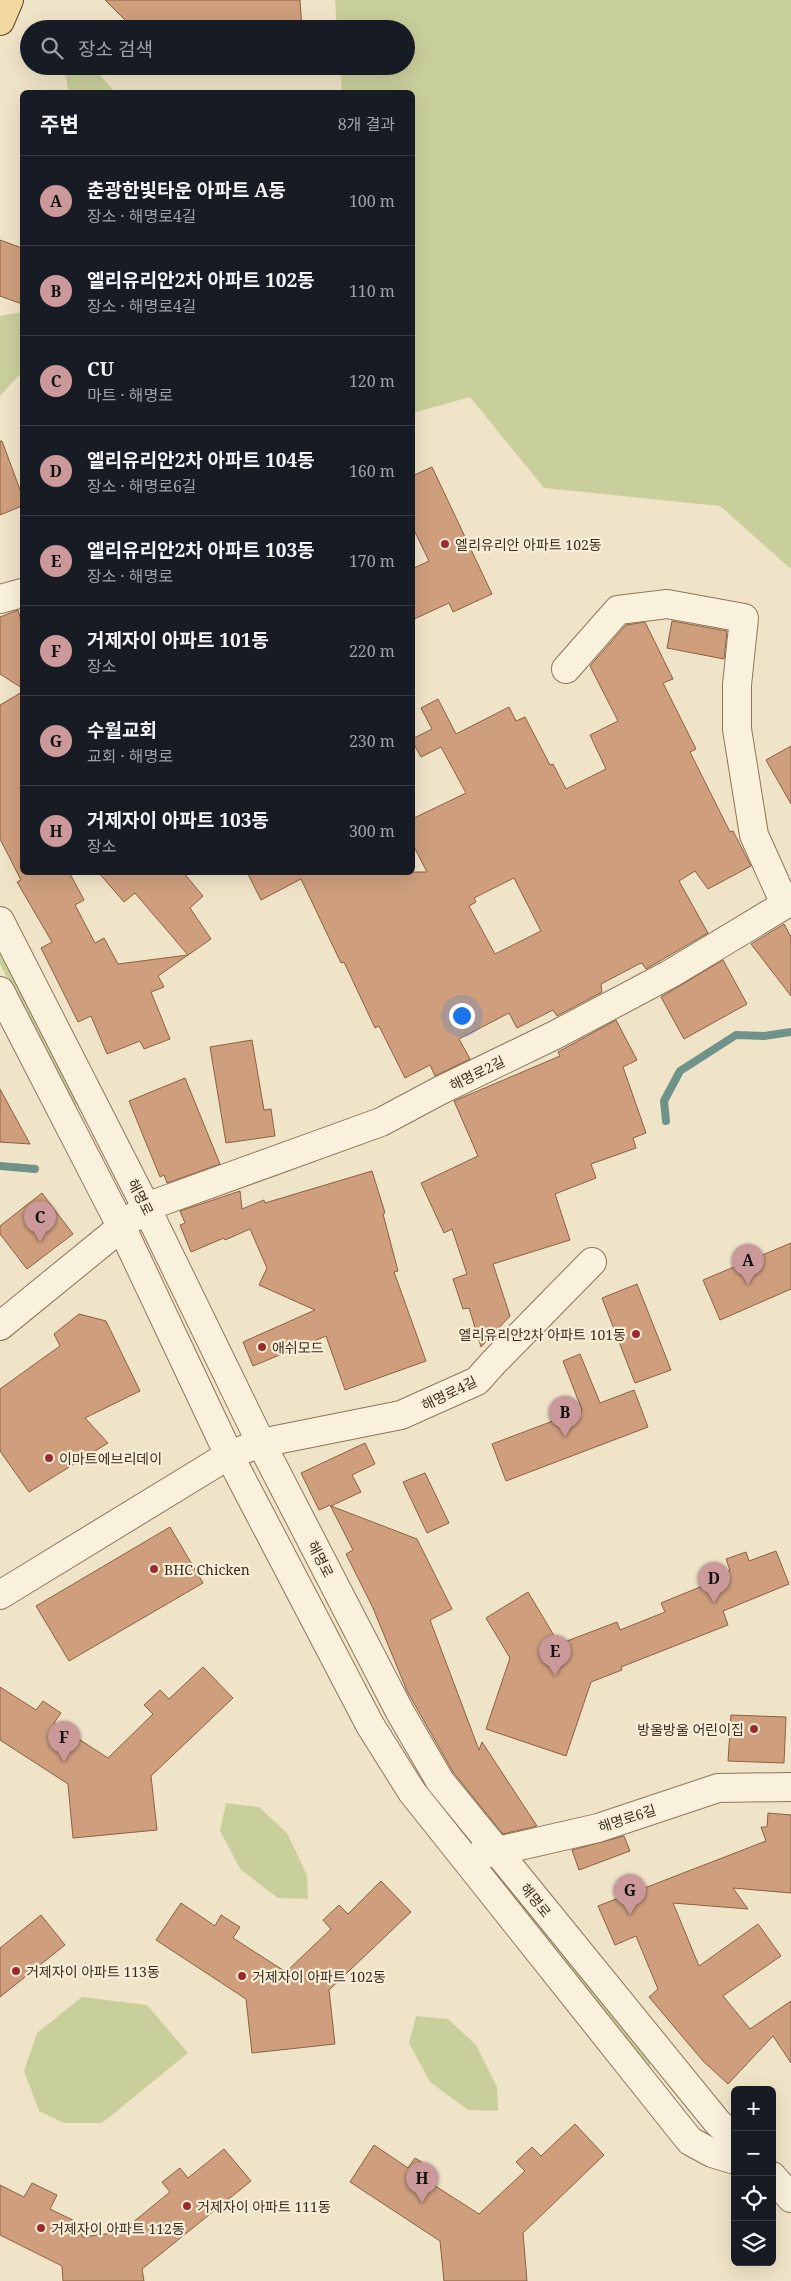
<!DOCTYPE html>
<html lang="ko">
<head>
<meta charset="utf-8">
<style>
  body { margin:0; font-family:"Noto Serif","Noto Sans KR",serif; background:#242831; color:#f1f3f6 }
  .controls { position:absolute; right:15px; bottom:15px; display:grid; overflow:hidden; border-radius:8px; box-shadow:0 5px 20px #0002 }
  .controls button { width:45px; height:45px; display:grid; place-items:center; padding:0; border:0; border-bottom:1px solid #363941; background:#171b24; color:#f1f3f6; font:25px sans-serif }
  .you { position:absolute; left:461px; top:1015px; width:18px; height:18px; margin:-12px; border:4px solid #fff; border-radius:50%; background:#1a73e8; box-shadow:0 0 0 8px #1a73e833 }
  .badge { display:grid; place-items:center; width:32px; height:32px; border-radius:50%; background:#cc999b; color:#111; font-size:16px; font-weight:700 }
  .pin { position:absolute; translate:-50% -41px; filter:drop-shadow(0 1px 2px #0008) }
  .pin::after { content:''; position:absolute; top:26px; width:18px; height:15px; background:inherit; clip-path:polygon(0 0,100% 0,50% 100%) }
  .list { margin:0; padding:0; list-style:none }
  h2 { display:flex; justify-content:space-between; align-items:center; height:65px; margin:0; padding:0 20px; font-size:21px }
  h2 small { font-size:16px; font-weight:400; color:#9ea1a6 }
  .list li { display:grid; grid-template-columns:32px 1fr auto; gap:15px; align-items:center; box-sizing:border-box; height:90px; padding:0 20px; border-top:1px solid #363941 }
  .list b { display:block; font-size:19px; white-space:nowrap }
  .list p { margin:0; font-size:16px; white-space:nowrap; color:#9ea1a6 }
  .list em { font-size:16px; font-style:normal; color:#9ea1a6 }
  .icon { flex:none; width:28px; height:28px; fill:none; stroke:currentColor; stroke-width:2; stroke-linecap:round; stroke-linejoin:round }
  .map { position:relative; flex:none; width:791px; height:2281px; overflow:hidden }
  .search { position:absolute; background:#171b24; box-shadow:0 5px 20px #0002; left:20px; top:20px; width:395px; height:55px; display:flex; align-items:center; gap:12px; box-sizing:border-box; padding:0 18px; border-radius:28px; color:#9ea1a6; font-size:19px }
  .panel { position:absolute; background:#171b24; box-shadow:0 5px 20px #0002; left:20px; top:90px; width:395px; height:785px; border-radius:8px }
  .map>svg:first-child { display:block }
  .green { fill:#c9cf9b }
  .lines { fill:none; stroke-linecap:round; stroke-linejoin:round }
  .stream { stroke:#6f938a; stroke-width:8 }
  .building { fill:#cf9f7d; stroke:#8d5f41; fill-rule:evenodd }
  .minor-casing { stroke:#8d765c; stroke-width:30 }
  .major-casing { stroke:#5b4430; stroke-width:30 }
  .minor { stroke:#faf1dc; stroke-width:28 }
  .major { stroke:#f3d9a0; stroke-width:28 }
  .poi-dot { fill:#9e2a2b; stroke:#f7eed8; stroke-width:2 }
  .labels { text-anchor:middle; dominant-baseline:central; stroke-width:4.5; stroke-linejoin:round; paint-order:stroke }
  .poi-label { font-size:14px; fill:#3d2e20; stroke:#f7eed8; text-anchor:start }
  .street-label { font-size:14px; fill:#3d2e20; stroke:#f7eed8 }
</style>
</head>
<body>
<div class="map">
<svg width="791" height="2281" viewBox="0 0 791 2281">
  <rect width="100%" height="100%" fill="#f0e4c8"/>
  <!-- green -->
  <g class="green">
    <path d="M335 0H791V569L720 506 544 488 470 397 413 413 412 92H342L340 66H406V29H337Z"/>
    <path d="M65 66H92L115 92H68Z"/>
    <path d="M22 312V375L18 376 0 396V316Z"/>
    <path d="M0 936 83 1101 72 1107 0 964Z"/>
    <path d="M226 1803 259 1807 287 1833 307 1875 308 1899 278 1898 241 1870 220 1831Z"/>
    <path d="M513 1886 657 2059 649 2066 505 1892Z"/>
    <path d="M82 1997 147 2005 188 2053 102 2123H64L39 2111 24 2071 37 2033Z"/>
    <path d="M416 2016 448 2019 476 2045 497 2087 498 2111 468 2110 430 2082 409 2043Z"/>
  </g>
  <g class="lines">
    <!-- stream -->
    <g class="stream">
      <path d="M666 1121 664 1101 680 1071 736 1035 764 1036 791 1032"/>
      <path d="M0 1166 35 1169"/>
    </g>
  </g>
  <!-- building -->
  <g class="building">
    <path d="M105 0H300L302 29H134Z"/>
    <path d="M0 240 22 248V304L0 296Z"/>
    <path d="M0 441H2L22 495V506L0 515Z"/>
    <path d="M432 467 492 594 453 612 449 603 412 620V569L429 561 412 526V476Z"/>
    <path d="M18 610 22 624V688L0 674V617Z"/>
    <path d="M672 621 727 631 724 659 667 648Z"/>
    <path d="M645 622 673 679 663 683 696 749 690 752 730 832 733 831 751 866 708 889 695 871 679 881 708 933 646 969 642 963 639 964 601 984 602 992 557 1016 553 1010 517 1028 509 1013 459 1039 470 1059 435 1076 430 1065 405 1078 379 1026 375 1028 344 962 341 963 301 879 261 900 247 872H427L412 843V819L466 793 441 747 421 757 412 741V739L432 729 421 708 438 699 456 734 509 707 516 721 525 717 550 765 553 764 566 789 606 769 590 735 618 721 590 666 626 625ZM514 878 541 931 495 954 469 906 476 902 474 898Z"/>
    <path d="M22 692V872H69L84 900 75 905 95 943 104 938 118 964 188 955 135 893 124 902 98 872H183L203 896 190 908 211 939 158 976 164 987 151 992 170 1039 144 1049 140 1041 107 1054 91 1016 78 1022 41 948 52 942 17 882 21 880 0 839V705Z"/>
    <path d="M791 746V804L766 760Z"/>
    <path d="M784 924 791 937V996L751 944Z"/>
    <path d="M723 960 747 1004 684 1039 661 997Z"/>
    <path d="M616 1020 637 1060 623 1067 646 1133 633 1138 636 1148 591 1164 596 1178 555 1194 570 1240 493 1264 510 1316 481 1347 469 1308 463 1309 453 1279 467 1274 452 1229 444 1233 421 1183 478 1156 454 1101 560 1056 558 1052Z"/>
    <path d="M252 1040 264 1110 271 1109 275 1136 226 1143 210 1047Z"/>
    <path d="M185 1078 220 1164 167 1183 164 1175 160 1177 129 1101Z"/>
    <path d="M0 1089 30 1144 0 1142Z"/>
    <path d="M372 1171 385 1213 383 1214 398 1271 394 1272 426 1361 345 1390 326 1336 253 1366 243 1342 315 1310 259 1285 267 1268 250 1229 225 1240 224 1238 191 1252 180 1225 185 1223 180 1211 240 1191 242 1209 264 1200 265 1203Z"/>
    <path d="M42 1193 73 1234 27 1269 0 1234V1226Z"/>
    <path d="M791 1243V1289L720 1320 703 1280Z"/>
    <path d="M637 1284 671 1370 635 1383 602 1298Z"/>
    <path d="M79 1314 106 1321 140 1391 85 1418 108 1443 29 1492 0 1451V1389L60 1346 54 1334Z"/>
    <path d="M580 1354 600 1403 634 1390 648 1427 506 1481 492 1444 582 1410 563 1361Z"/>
    <path d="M365 1443 375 1464 352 1475 361 1492 331 1506 417 1539 452 1609 430 1620 479 1750 482 1742 537 1826 503 1834 453 1772 407 1691 373 1608 346 1554 353 1550 330 1505 319 1510 301 1473Z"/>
    <path d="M425 1473 449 1523 427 1533 403 1482Z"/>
    <path d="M170 1527 203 1583 69 1661 36 1606Z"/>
    <path d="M776 1551 789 1584 723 1611 728 1625 621 1667 622 1670 591 1682 566 1756 486 1729 510 1658 486 1618 528 1592 559 1644 617 1622 620 1630 665 1612 661 1603 705 1585 703 1580 730 1570 726 1559 746 1552 749 1561Z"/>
    <path d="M203 1667 233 1698 151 1776 157 1830 73 1838 68 1784 0 1740V1687L36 1710 43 1701 61 1713 54 1723 108 1758 153 1714 144 1705 160 1690 169 1699Z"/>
    <path d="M731 1715 786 1717 784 1763 728 1761Z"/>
    <path d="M768 1813 791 1815V1893L733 1888 748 1909 673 1903 699 1966 758 1924 781 1956 723 1996 750 2029 791 2001V2063L773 2036 728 2084 703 2061 649 1997 658 1989 636 1936 615 1945 598 1906 766 1841 761 1827H767Z"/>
    <path d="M624 1836 630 1851 579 1870 572 1850Z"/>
    <path d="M381 1881 411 1912 329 1990 335 2044 252 2053 246 1999 156 1940 181 1903 215 1926 221 1915 240 1927 233 1938 286 1972 331 1929 323 1920 339 1905 348 1914Z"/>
    <path d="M41 1915 65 1945 0 1997V1948Z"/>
    <path d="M575 2124 604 2155 523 2233 527 2281H444L440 2241 350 2182 374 2145 408 2168 415 2158 433 2169 426 2180 479 2214 525 2171 516 2162 532 2147 541 2156Z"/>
    <path d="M224 2149 251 2181 142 2269 144 2281H63L62 2266 0 2235V2185L24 2197 32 2183 57 2195 50 2209 81 2224 82 2237 121 2232 170 2192 162 2182 180 2168 188 2178Z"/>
  </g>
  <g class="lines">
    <!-- minor casing -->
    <g class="minor-casing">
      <g id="minor">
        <path d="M0 599 22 593"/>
        <path d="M566 669 618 610 667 604 744 618 737 685V729L754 835 785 904"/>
        <path d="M0 921 146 1207 261 1443 400 1712 440 1781 718 2123 735 2138"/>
        <path d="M0 991 121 1226 229 1455 370 1725 412 1792 690 2141 712 2153 735 2160"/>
        <path d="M0 1326 146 1207 381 1122 441 1090 555 1035 670 974 791 901"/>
        <path d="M0 1595 229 1455 261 1443 401 1415 477 1381 494 1362 592 1262"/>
        <path d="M480 1855 598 1828 718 1788 791 1787"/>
        <path d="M772 2176 791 2198"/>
      </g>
    </g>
    <!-- major casing -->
    <g class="major-casing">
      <path id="major" d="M0 21 9 0"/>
    </g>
    <!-- minor -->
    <use href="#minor" class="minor"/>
    <!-- major -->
    <use href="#major" class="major"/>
  </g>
  <!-- markers -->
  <g class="poi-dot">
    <circle cx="445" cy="544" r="5"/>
    <circle cx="636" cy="1334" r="5"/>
    <circle cx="262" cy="1347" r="5"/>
    <circle cx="49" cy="1458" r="5"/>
    <circle cx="154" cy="1569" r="5"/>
    <circle cx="754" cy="1729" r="5"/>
    <circle cx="16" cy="1971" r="5"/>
    <circle cx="242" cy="1976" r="5"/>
    <circle cx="187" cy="2206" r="5"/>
    <circle cx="41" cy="2228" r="5"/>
  </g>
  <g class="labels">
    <!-- poi labels -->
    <g class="poi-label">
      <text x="455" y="544">엘리유리안 아파트 102동</text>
      <text x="626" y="1334" text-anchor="end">엘리유리안2차 아파트 101동</text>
      <text x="272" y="1347">애쉬모드</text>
      <text x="59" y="1458">이마트에브리데이</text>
      <text x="164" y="1569">BHC Chicken</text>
      <text x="744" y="1729" text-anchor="end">방울방울 어린이집</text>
      <text x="26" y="1971">거제자이 아파트 113동</text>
      <text x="252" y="1976">거제자이 아파트 102동</text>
      <text x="197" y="2206">거제자이 아파트 111동</text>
      <text x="51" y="2228">거제자이 아파트 112동</text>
    </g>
    <!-- street labels -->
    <g class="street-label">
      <text transform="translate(477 1073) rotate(-26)">해명로2길</text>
      <text transform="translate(141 1197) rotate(63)">해명로</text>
      <text transform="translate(449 1393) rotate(-26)">해명로4길</text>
      <text transform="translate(321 1559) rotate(63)">해명로</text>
      <text transform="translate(627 1818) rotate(-18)">해명로6길</text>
      <text transform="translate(536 1900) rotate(51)">해명로</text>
    </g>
  </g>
</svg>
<div class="controls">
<button>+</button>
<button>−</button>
<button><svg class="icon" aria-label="locate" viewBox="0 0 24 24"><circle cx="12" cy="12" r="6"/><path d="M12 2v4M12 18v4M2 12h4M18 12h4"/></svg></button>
<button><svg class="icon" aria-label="layers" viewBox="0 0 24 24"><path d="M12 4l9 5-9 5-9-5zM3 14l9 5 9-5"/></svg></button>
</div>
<div class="you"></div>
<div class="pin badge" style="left:748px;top:1285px">A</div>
<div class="pin badge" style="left:565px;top:1437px">B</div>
<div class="pin badge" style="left:40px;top:1242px">C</div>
<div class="pin badge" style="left:714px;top:1603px">D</div>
<div class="pin badge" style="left:555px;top:1676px">E</div>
<div class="pin badge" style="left:64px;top:1762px">F</div>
<div class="pin badge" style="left:630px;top:1915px">G</div>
<div class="pin badge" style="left:422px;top:2203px">H</div>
<div class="search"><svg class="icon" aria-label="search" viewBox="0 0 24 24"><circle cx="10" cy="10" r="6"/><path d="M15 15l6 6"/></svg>장소 검색</div>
<section class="panel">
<h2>주변<small>8개 결과</small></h2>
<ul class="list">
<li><span class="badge">A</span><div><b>춘광한빛타운 아파트 A동</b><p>장소 · 해명로4길</p></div><em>100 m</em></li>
<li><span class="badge">B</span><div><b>엘리유리안2차 아파트 102동</b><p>장소 · 해명로4길</p></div><em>110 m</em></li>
<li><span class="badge">C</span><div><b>CU</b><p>마트 · 해명로</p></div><em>120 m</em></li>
<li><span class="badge">D</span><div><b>엘리유리안2차 아파트 104동</b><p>장소 · 해명로6길</p></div><em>160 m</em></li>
<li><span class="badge">E</span><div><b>엘리유리안2차 아파트 103동</b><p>장소 · 해명로</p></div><em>170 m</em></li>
<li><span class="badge">F</span><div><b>거제자이 아파트 101동</b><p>장소</p></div><em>220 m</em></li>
<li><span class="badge">G</span><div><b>수월교회</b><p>교회 · 해명로</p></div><em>230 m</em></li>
<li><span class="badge">H</span><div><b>거제자이 아파트 103동</b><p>장소</p></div><em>300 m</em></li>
</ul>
</section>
</div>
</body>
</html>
